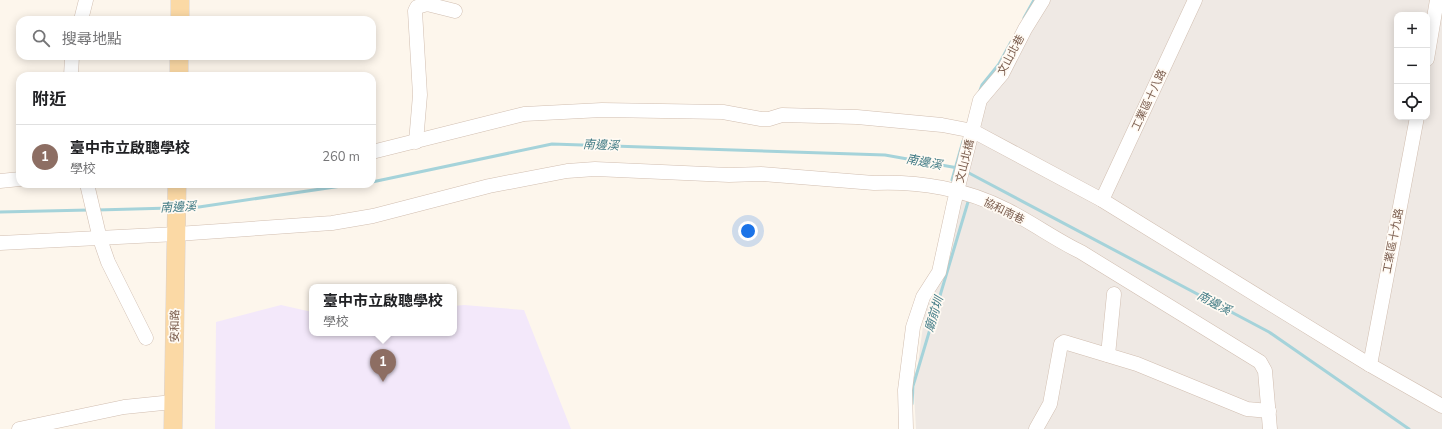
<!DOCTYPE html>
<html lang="zh-TW">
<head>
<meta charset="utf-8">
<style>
  body { margin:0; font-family:"Nunito Sans","Noto Sans TC",sans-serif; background:#f2f2f2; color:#202124 }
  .controls { position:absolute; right:12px; top:12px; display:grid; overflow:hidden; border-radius:8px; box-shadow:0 2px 10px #0003 }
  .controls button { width:36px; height:36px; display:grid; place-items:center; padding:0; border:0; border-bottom:1px solid #e0e0e0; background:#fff; color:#202124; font:20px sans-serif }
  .you { position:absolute; left:748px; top:231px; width:14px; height:14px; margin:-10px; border:3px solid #fff; border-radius:50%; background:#1a73e8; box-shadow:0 0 0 6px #1a73e833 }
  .badge { display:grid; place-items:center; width:26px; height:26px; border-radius:50%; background:#db2777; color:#fff; font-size:13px; font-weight:700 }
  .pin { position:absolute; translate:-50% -33px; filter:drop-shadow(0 1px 2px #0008) }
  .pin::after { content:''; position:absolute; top:21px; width:14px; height:12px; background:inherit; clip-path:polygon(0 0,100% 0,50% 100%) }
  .popup { position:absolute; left:309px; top:284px; width:148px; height:52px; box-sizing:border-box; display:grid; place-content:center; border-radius:8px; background:#fff; filter:drop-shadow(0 1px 3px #0005); font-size:13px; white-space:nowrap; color:#757577 }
  .popup b { font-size:15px; color:#202124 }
  .popup::after { content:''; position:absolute; left:50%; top:100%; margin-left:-8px; border:8px solid transparent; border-top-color:#fff }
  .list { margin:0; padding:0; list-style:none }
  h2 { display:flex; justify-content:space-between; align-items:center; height:52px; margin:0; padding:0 16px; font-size:17px }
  h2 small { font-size:13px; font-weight:400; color:#757577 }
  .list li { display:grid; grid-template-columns:26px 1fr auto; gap:12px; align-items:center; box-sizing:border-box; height:64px; padding:0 16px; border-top:1px solid #e0e0e0 }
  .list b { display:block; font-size:15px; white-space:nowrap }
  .list p { margin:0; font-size:13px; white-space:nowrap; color:#757577 }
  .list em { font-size:13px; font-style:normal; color:#757577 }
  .icon { flex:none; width:22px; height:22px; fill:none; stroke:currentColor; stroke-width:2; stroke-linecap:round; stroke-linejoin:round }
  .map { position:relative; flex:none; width:1442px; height:429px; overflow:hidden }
  .search { position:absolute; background:#fff; box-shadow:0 2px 10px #0003; left:16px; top:16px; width:360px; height:44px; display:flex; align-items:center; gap:10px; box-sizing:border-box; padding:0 14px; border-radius:12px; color:#757577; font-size:15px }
  .panel { position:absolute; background:#fff; box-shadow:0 2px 10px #0003; left:16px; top:72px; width:360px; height:116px; border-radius:12px }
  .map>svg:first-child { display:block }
  .industrial { fill:#efe9e4; fill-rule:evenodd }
  .education { fill:#f3e8fa }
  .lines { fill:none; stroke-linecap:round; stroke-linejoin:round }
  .stream { stroke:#a5d3da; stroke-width:3 }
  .minor-casing { stroke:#d1beb0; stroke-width:15 }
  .major-casing { stroke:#dad1cd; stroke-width:19 }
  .minor { stroke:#fff; stroke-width:14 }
  .major { stroke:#fbd9a5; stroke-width:18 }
  .labels { text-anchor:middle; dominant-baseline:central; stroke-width:3.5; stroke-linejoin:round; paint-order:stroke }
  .street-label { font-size:11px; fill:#7a5c4d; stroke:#fffaf3 }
  .water-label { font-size:12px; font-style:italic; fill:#437c86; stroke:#fffaf3 }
</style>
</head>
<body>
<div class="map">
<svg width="1442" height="429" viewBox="0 0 1442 429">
  <rect width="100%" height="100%" fill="#fdf6ec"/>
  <!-- industrial -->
  <path class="industrial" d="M1045 0H1442V429H916L914 393 925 311 982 100ZM1397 15H1427V117H1397Z"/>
  <!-- education -->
  <path class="education" d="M281 305 312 312V333H454V306L464 305 524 310 571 429H215L216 322Z"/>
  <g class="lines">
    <!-- stream -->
    <g class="stream">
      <path d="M1024 18 1034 0"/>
      <path d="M979 93 982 85 999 64 1011 42"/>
      <path d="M967 172 1269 332 1409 429"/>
      <path d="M952 180 963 141"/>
      <path d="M372 182 552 144 885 155 958 168"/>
      <path d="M183 207H199L355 184"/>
      <path d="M97 210 171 208"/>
      <path d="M0 212 89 210"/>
      <path d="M912 404 913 386 968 202"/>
    </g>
    <!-- minor casing -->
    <g class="minor-casing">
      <g id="minor">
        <path d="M81 20 86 0"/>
        <path d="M1427 59 1437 0"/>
        <path d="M71 76 72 56"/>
        <path d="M416 142 420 95 415 11 417 7 427 4 455 11"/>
        <path d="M372 152 524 114 602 110 723 112 761 119H769L782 115 857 117 942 125 973 131 1102 200 1370 365 1442 406"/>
        <path d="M0 181 20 179"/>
        <path d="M87 184 100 239 108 262 146 338"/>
        <path d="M1102 200 1195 0"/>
        <path d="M0 243 177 234 332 223 373 216 489 186 567 171 595 169 729 175 761 174 874 183C919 181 967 189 1007 210 1033 223 1056 240 1081 252L1260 362 1265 371 1270 429"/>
        <path d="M1108 355 1114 294"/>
        <path d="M1370 365 1417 117"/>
        <path d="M19 429 124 407 173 402"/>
        <path d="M906 429 905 390 913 327 923 297 939 272 954 203 980 100 1002 74 1025 29 1043 0"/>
        <path d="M1036 429 1050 404 1061 344 1064 342 1137 364 1247 409 1269 411"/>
      </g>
    </g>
    <!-- major casing -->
    <g class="major-casing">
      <g id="major">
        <path d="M180 20V0"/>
        <path d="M179 76V56"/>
        <path d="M173 429 177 184"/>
      </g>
    </g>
    <!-- minor -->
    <use href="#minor" class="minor"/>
    <!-- major -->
    <use href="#major" class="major"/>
  </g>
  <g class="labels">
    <!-- street labels -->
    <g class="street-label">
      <text transform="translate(1011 55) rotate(-62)">文山北巷</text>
      <text transform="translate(1149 100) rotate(-65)">工業區十八路</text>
      <text transform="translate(965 161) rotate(-76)">文山北橋</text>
      <text transform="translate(1004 211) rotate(26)">協和南巷</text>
      <text transform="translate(1393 241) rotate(-79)">工業區十九路</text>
      <text transform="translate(175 326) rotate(-89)">安和路</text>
    </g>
    <!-- water labels -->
    <g class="water-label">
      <text transform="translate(601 145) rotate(2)">南邊溪</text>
      <text transform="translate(924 162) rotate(11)">南邊溪</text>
      <text transform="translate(178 207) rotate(-2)">南邊溪</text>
      <text transform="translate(1214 303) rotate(28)">南邊溪</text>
      <text transform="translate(934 314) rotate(-73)">廟前圳</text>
    </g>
  </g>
</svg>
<div class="controls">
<button>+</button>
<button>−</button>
<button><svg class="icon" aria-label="locate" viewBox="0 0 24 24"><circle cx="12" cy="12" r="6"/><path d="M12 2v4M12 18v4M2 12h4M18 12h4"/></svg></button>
</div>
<div class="you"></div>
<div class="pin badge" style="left:383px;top:382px;background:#8d6e63">1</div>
<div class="popup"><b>臺中市立啟聰學校</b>學校</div>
<div class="search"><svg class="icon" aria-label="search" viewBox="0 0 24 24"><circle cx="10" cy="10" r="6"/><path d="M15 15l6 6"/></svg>搜尋地點</div>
<section class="panel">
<h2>附近<small></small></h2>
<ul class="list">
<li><span class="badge" style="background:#8d6e63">1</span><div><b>臺中市立啟聰學校</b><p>學校</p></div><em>260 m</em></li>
</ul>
</section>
</div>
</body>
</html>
